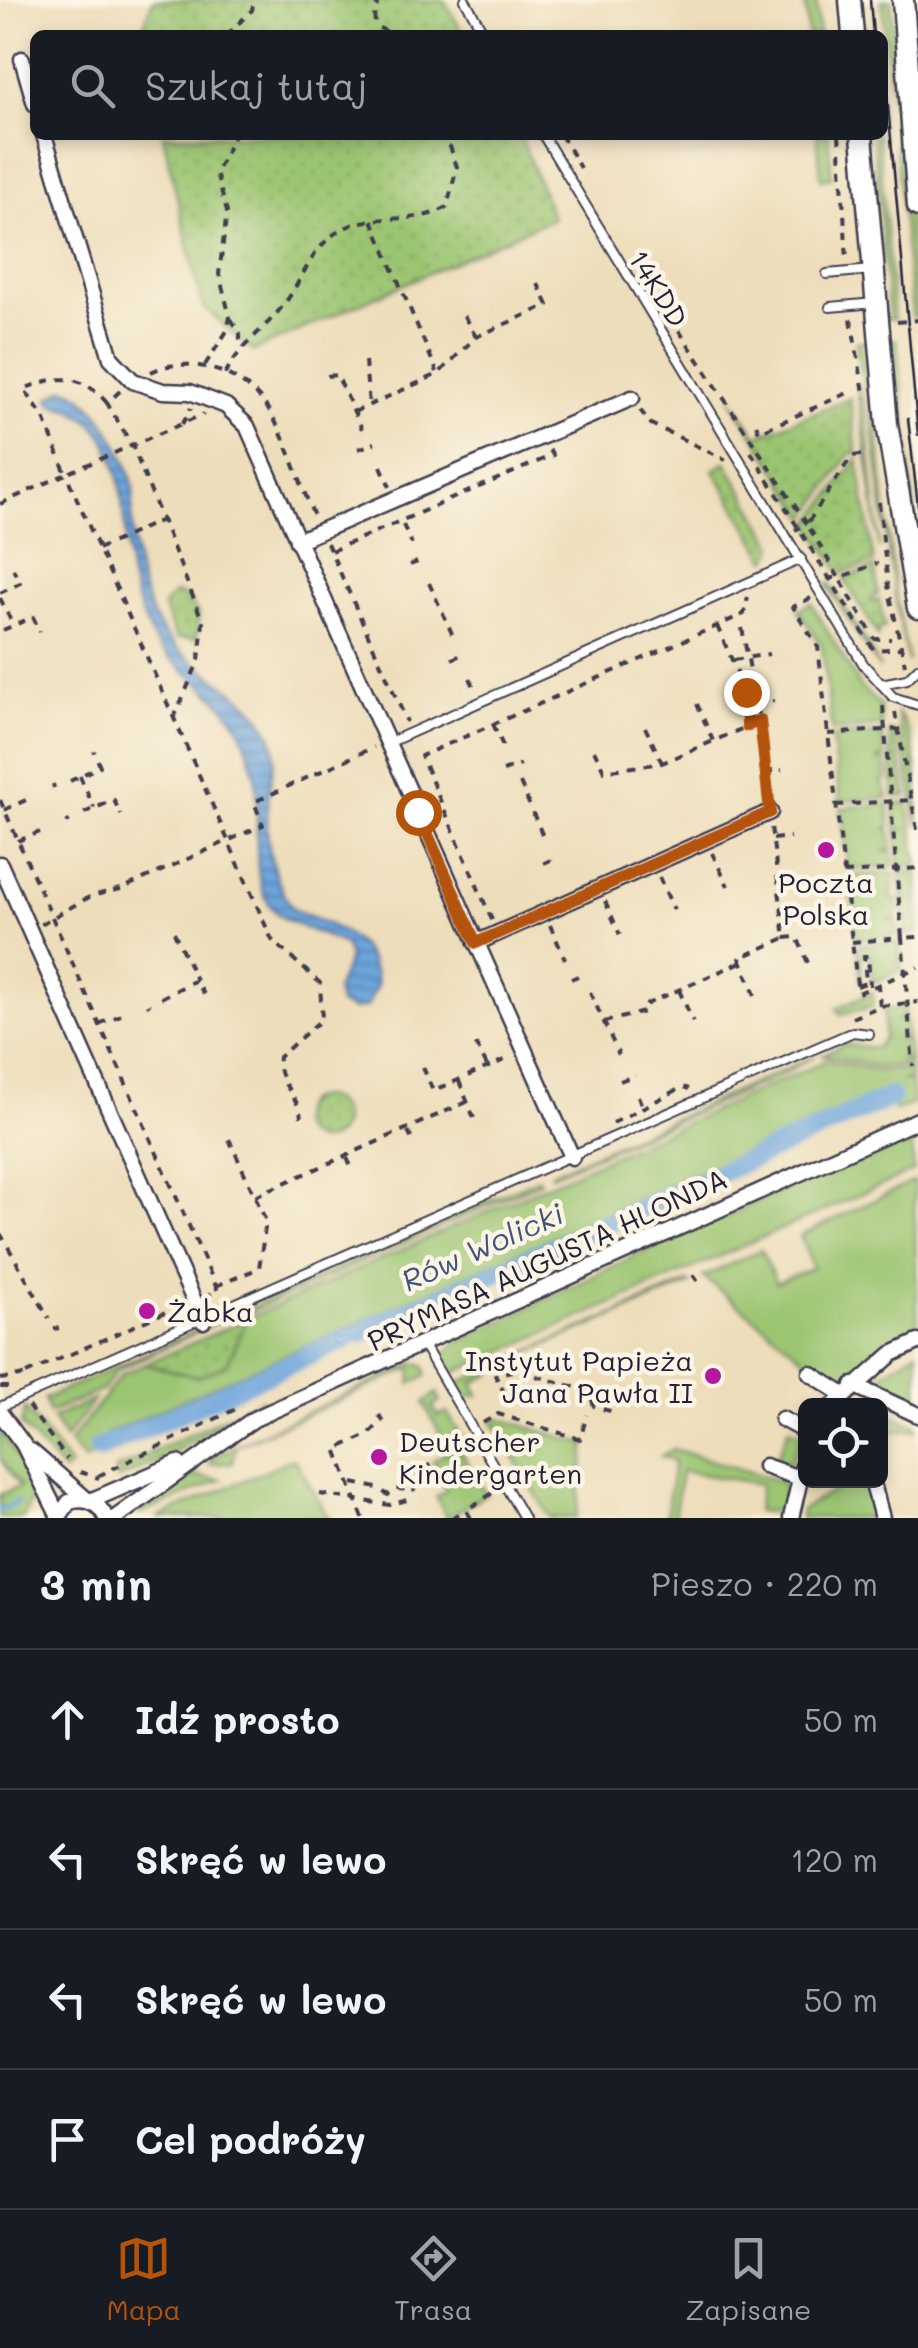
<!DOCTYPE html>
<html lang="pl">
<head>
<meta charset="utf-8">
<style>
  body { margin:0; font-family:Mali,sans-serif; background:#20242c; color:#f1f3f6 }
  .controls { position:absolute; right:30px; bottom:30px; display:grid; overflow:hidden; border-radius:15px; box-shadow:0 5px 15px #0003 }
  .controls button { width:90px; height:90px; display:grid; place-items:center; padding:0; border:0; border-bottom:2px solid #363941; background:#171b24; color:#f1f3f6; font:50px sans-serif }
  .stop { position:absolute; width:30px; height:30px; margin:-22px; border:8px solid #b45309; border-radius:50%; background:#fff }
  .stop.end { background:#b45309; border-color:#fff; box-shadow:0 2px 10px #0008 }
  .list { margin:0; padding:0; list-style:none }
  h2 { display:flex; justify-content:space-between; align-items:center; height:130px; margin:0; padding:0 40px; font-size:42px }
  h2 small { font-size:32px; font-weight:400; color:#9ea1a6 }
  .list li { display:grid; grid-template-columns:65px 1fr auto; gap:30px; align-items:center; box-sizing:border-box; height:140px; padding:0 40px; border-top:2px solid #363941 }
  .list b { display:block; font-size:38px; white-space:nowrap }
  .list em { font-size:32px; font-style:normal; color:#9ea1a6 }
  .icon { flex:none; width:55px; height:55px; fill:none; stroke:currentColor; stroke-width:2; stroke-linecap:round; stroke-linejoin:round }
  .map { position:relative; flex:none; width:918px; height:1518px; overflow:hidden }
  .search { position:absolute; background:#171b24; box-shadow:0 5px 15px #0003; left:30px; right:30px; top:30px; height:110px; display:flex; align-items:center; gap:25px; box-sizing:border-box; padding:0 35px; border-radius:15px; color:#9ea1a6; font-size:38px }
  .sheet { height:690px; background:#171b24 }
  nav { display:flex; justify-content:space-around; align-items:center; box-sizing:border-box; height:140px; border-top:2px solid #363941; background:#171b24; font-size:28px; color:#9ea1a6 }
  nav a { display:grid; justify-items:center; gap:5px }
  nav .on { color:#b45309 }
  .map>svg:first-child { display:block }
  .grass { fill:#9cc572; stroke:#5f7456; stroke-width:2.5 }
  .park { fill:url(#park-dots); stroke:#5f7456; stroke-width:2.5 }
  .water { fill:url(#water-rules); stroke:#48638b; stroke-width:2.5 }
  .lines { fill:none; stroke-linecap:round; stroke-linejoin:round }
  .stream { stroke:#6da4db; stroke-width:5 }
  .canal { stroke:#6da4db; stroke-width:20 }
  .lane-casing { stroke:#403e4e; stroke-width:12 }
  .street-casing { stroke:#403e4e; stroke-width:19 }
  .secondary-casing { stroke:#403e4e; stroke-width:25 }
  .path { stroke:#403e4e; stroke-width:4; stroke-dasharray:8 8; stroke-linecap:butt }
  .lane { stroke:#fff; stroke-width:8 }
  .street { stroke:#fff; stroke-width:14 }
  .secondary { stroke:#fff; stroke-width:20 }
  .tram { stroke:#22223b; stroke-width:2.5 }
  .route { stroke:#b45309; stroke-width:12 }
  .poi-dot { fill:#b5179e; stroke:#fcf5e5; stroke-width:4 }
  .labels { text-anchor:middle; dominant-baseline:central; stroke-width:9; stroke-linejoin:round; paint-order:stroke }
  .street-label { font-size:28px; fill:#22223b; stroke:#fcf5e5 }
  .poi-label { font-size:28px; fill:#22223b; stroke:#fcf5e5; text-anchor:start }
  .water-label { font-size:30px; font-style:italic; fill:#40567b; stroke:#fcf5e5 }
</style>
</head>
<body>
<div class="map">
<svg width="918" height="1518" viewBox="0 0 918 1518">
  <defs>
    <pattern id="park-dots" width="8" height="8" patternUnits="userSpaceOnUse" patternTransform="scale(2.5)"><rect width="8" height="8" fill="#9cc572"/><path d="M2 2h.1M6 6h.1" fill="none" stroke="#86a964" stroke-width="1.8" stroke-linecap="round"/></pattern>
    <pattern id="water-rules" width="6" height="5" patternUnits="userSpaceOnUse" patternTransform="scale(2.5)"><rect width="6" height="5" fill="#6da4db"/><path d="M0 2.5h6" fill="none" stroke="#5985b3"/></pattern>
  </defs>
  <rect width="100%" height="100%" fill="#fcf5e5"/>
  <filter id="ink" filterUnits="userSpaceOnUse"><feTurbulence type="fractalNoise" baseFrequency=".01" numOctaves="2"/><feDisplacementMap in="SourceGraphic" scale="20" xChannelSelector="R" yChannelSelector="G"/><feConvolveMatrix kernelMatrix="1 2 1 2 8 2 1 2 1" color-interpolation-filters="sRGB"/></filter>
  <filter id="wash" filterUnits="userSpaceOnUse"><feTurbulence type="fractalNoise" baseFrequency=".0048" numOctaves="4" result="noise"/><feDisplacementMap in="SourceGraphic" scale="40" xChannelSelector="R" yChannelSelector="G"/><feGaussianBlur stdDeviation="2.25" result="paint"/><feColorMatrix in="noise" values="0 0 0 0 0 0 0 0 0 0 0 0 0 0 0 0 0 1.4 0 .05"/><feComposite in="paint" operator="in"/></filter>
  <g filter="url(#wash)">
    <rect width="100%" height="100%" fill="#edddba"/>
    <!-- grass -->
    <g class="grass">
      <path d="M805 0H816L819 35H808Z"/>
      <path d="M882 0H891L917 316 912 317Z"/>
      <path d="M817 135H828L832 177 821 179Z"/>
      <path d="M873 135H878L894 319H889Z"/>
      <path d="M890 339 897 340 918 551Z"/>
      <path d="M868 341 894 586 908 662C890 581 882 500 872 418 868 392 858 368 856 342Z"/>
      <path d="M857 383 865 412 880 549Z"/>
      <path d="M811 603 861 688 880 705 882 726 832 731 822 646 798 610Z"/>
      <path d="M897 713C918 733 918 792 918 825Z"/>
      <path d="M889 732H895L907 796 894 797 892 782 899 781 892 780 891 761 895 759 891 758Z"/>
      <path d="M882 733 885 758 876 760 885 761 886 780 882 781 888 798 840 801 832 737Z"/>
      <path d="M908 803 918 864 899 866 898 851 905 849H898L896 830 906 829 896 828 894 804Z"/>
      <path d="M888 804 890 828 886 829 890 831 892 850 883 851 892 852 893 866 848 870 841 808Z"/>
      <path d="M918 871V933L905 934 904 920 910 919 903 918 902 899 911 898 902 897 900 872Z"/>
      <path d="M894 873 892 899 896 900 897 918 888 919 897 921 899 935 856 939 849 876Z"/>
      <path d="M899 942 902 970 872 983 870 954H862L861 983 857 945Z"/>
      <path d="M905 1008V1016L898 1020H906L907 1036 900 1040H907L909 1056 902 1060H909V1065L880 1067 823 1055 844 1044 876 1048 884 1038V1010Z"/>
      <path d="M815 1056 775 1078 551 1175V1173Z"/>
      <path d="M827 1060 880 1071 910 1069V1077L903 1081H911L913 1104 895 1111 886 1090 108 1433 93 1448 96 1455 84 1460 69 1443 122 1374 145 1364 198 1377 227 1364 247 1319Z"/>
      <path d="M911 1135 914 1171 449 1375 444 1357 454 1344 632 1257Z"/>
      <path d="M539 1178 540 1182 241 1316 239 1312Z"/>
      <path d="M914 1181 918 1333 872 1358 847 1379H831L703 1277 761 1250 776 1283 813 1268 800 1236Z"/>
      <path d="M688 1282 690 1284 493 1367Z"/>
      <path d="M230 1316 117 1370 103 1390 49 1413 44 1399Z"/>
      <path d="M918 1351V1405L868 1383Z"/>
      <path d="M413 1363 424 1366 427 1375 411 1384 412 1368 236 1446 232 1463 210 1464 212 1457Z"/>
      <path d="M490 1369 492 1374 473 1383 479 1395 464 1397 456 1384Z"/>
      <path d="M437 1393 440 1401 433 1406 438 1416 447 1412 463 1439 456 1443 486 1494 447 1518 436 1496 446 1491 433 1461 449 1451 424 1403Z"/>
      <path d="M263 1399 164 1458 118 1479 115 1470Z"/>
      <path d="M94 1400 65 1439 52 1418Z"/>
      <path d="M25 1408 70 1466 64 1472 21 1425Z"/>
      <path d="M881 1412 916 1425 917 1430 881 1432Z"/>
      <path d="M498 1418 586 1444 576 1518H550L493 1422Z"/>
      <path d="M789 1428 803 1435 790 1463 774 1464Z"/>
      <path d="M0 1429 40 1494 32 1498 23 1518H0V1495L20 1486 0 1459Z"/>
      <path d="M673 1449 780 1481 785 1488 783 1512 757 1511 761 1484 681 1471 674 1518H666L674 1460 661 1457Z"/>
      <path d="M290 1460 296 1461 329 1518H157Z"/>
      <path d="M186 1474 221 1480 140 1514 137 1509Z"/>
      <path d="M852 1480 867 1489 876 1518H800L801 1510Z"/>
    </g>
    <!-- park -->
    <g class="park">
      <path d="M153 0H444L464 35H140Z"/>
      <path d="M163 135H520L553 218 253 351 202 306Z"/>
      <path d="M730 397 757 436 850 398 857 453 850 454 807 518Z"/>
      <path d="M858 458 874 562 841 574 810 524Z"/>
      <path d="M726 462 775 546 770 558 767 560 714 470Z"/>
      <path d="M875 567 878 594 871 599 872 603 879 600 885 627 878 630V636L844 579Z"/>
      <path d="M830 583 874 656 880 669 827 585Z"/>
      <path d="M175 593 187 597 199 615 196 639 176 638 163 606Z"/>
      <path d="M872 992 873 1007 840 1014 837 1008Z"/>
      <circle cx="321" cy="1119" r="22"/>
      <path d="M247 1319 227 1364 198 1377 145 1364Z"/>
    </g>
    <!-- water -->
    <path class="water" d="M65 388C97 398 125 452 133 484 135 494 132 505 132 515 133 540 137 573 145 597 171 677 252 678 273 741 278 757 272 769 270 785 263 829 268 872 293 909 332 927 371 934 377 985L367 1007 353 1010 339 1004 336 990 349 958 344 944C323 933 292 927 275 911 243 880 266 805 252 763 248 752 245 737 239 727 219 693 184 675 158 646 148 634 141 612 136 598 114 533 142 421 52 404L49 398Z"/>
    <g class="lines">
      <!-- stream -->
      <path class="stream" d="M0 1510 18 1502"/>
      <!-- canal -->
      <path class="canal" d="M98 1449 891 1097"/>
    </g>
  </g>
  <g filter="url(#ink)">
    <g class="lines">
      <!-- lane casing -->
      <g class="lane-casing">
        <g id="lane">
          <path d="M465 0 485 35"/>
          <path d="M543 135 864 665 893 697 918 705"/>
          <path d="M827 274 872 270"/>
          <path d="M830 307 875 303"/>
          <path d="M881 684 907 679 918 668"/>
          <path d="M388 743 801 559"/>
          <path d="M423 1344 524 1518"/>
          <path d="M0 1407 816 1048 853 1032 869 1034"/>
        </g>
      </g>
      <!-- street casing -->
      <g class="street-casing">
        <g id="street">
          <path d="M22 59 35 104"/>
          <path d="M44 135 111 358 133 381 163 391 190 392 226 406 247 426 572 1157"/>
          <path d="M297 541 632 398"/>
          <path d="M0 864 203 1321"/>
          <path d="M476 943 770 812"/>
          <path d="M810 1373 844 1395"/>
          <path d="M853 1385 918 1415"/>
          <path d="M833 1406 892 1354 918 1342"/>
          <path d="M0 1413 23 1444 58 1515"/>
          <path d="M782 1419 806 1432"/>
          <path d="M31 1451 86 1499"/>
          <path d="M765 1466 799 1478"/>
          <path d="M872 1480 882 1518"/>
          <path d="M90 1501 178 1463"/>
          <path d="M58 1518 69 1502C86 1497 99 1502 106 1518"/>
          <path d="M115 1518 254 1419 918 1120"/>
          <path d="M791 1518 806 1453"/>
        </g>
      </g>
      <!-- secondary casing -->
      <g class="secondary-casing">
        <g id="secondary">
          <path d="M850 0 853 35"/>
          <path d="M903 0 918 206"/>
          <path d="M862 135 887 424 918 608"/>
        </g>
      </g>
      <!-- path -->
      <g class="path">
        <path d="M380 0 374 11 375 26 394 35"/>
        <path d="M227 35 252 10 254 0"/>
        <path d="M561 135 580 168"/>
        <path d="M839 135 847 260"/>
        <path d="M372 220 437 372"/>
        <path d="M464 316 476 337"/>
        <path d="M670 317 807 524 795 530"/>
        <path d="M231 319 240 333V347"/>
        <path d="M851 319 865 398"/>
        <path d="M897 322 918 320"/>
        <path d="M365 361 369 405"/>
        <path d="M205 365 227 331 230 317 219 274 227 212 216 173 234 135"/>
        <path d="M151 372C187 354 239 371 263 402 284 429 300 484 314 516"/>
        <path d="M225 374C243 341 264 331 285 303 305 276 314 240 349 226 382 213 417 225 447 207L457 167 446 135"/>
        <path d="M327 376 337 375 362 429"/>
        <path d="M120 391 107 403 132 445 203 622 199 660 174 718"/>
        <path d="M107 403C82 373 57 375 24 389L44 418 66 474 204 414"/>
        <path d="M640 410 651 424 726 460"/>
        <path d="M354 412 438 374 476 337 548 305 538 284"/>
        <path d="M182 424 191 408"/>
        <path d="M756 424 759 432 850 392"/>
        <path d="M358 449 375 443"/>
        <path d="M751 452 874 650 901 648"/>
        <path d="M861 455 852 456 807 524 839 578 878 563"/>
        <path d="M381 466 390 487"/>
        <path d="M879 502 888 586 905 665"/>
        <path d="M0 504 66 474 272 940 320 983 322 1019 279 1057C276 1084 298 1093 301 1117"/>
        <path d="M403 525 412 544"/>
        <path d="M327 543 407 722"/>
        <path d="M98 549 162 520"/>
        <path d="M331 551 553 455 549 449"/>
        <path d="M410 565 420 561"/>
        <path d="M827 578H839L875 639H891"/>
        <path d="M429 583 454 638"/>
        <path d="M0 593 20 583 13 569"/>
        <path d="M0 598 13 625"/>
        <path d="M811 598 793 607 818 647 858 993 878 985"/>
        <path d="M717 626 746 692 747 725"/>
        <path d="M742 628 760 721 768 796"/>
        <path d="M3 630 33 617 40 632"/>
        <path d="M452 659 461 655"/>
        <path d="M734 660 769 654"/>
        <path d="M470 678 476 691"/>
        <path d="M756 703 774 701"/>
        <path d="M697 704 713 741"/>
        <path d="M883 706 902 938 918 937"/>
        <path d="M895 712 918 835"/>
        <path d="M493 724 503 746"/>
        <path d="M645 727 662 763"/>
        <path d="M828 734 897 729"/>
        <path d="M594 750 604 771 662 763 760 721"/>
        <path d="M503 771 521 765"/>
        <path d="M765 772 782 770"/>
        <path d="M80 776 94 808"/>
        <path d="M70 781 100 766 94 751"/>
        <path d="M520 783 545 841"/>
        <path d="M53 784 54 788"/>
        <path d="M0 800 218 1291 206 1296"/>
        <path d="M836 805 910 800"/>
        <path d="M4 810 26 800"/>
        <path d="M84 813 114 800 121 815"/>
        <path d="M67 820 69 823"/>
        <path d="M773 839 790 837"/>
        <path d="M18 841 40 832"/>
        <path d="M712 853 728 886"/>
        <path d="M544 863 553 859"/>
        <path d="M844 873 918 868"/>
        <path d="M659 877 674 910"/>
        <path d="M605 901 620 935"/>
        <path d="M781 908 798 906"/>
        <path d="M492 920 421 756 744 614 748 597"/>
        <path d="M41 924 91 896 121 889 263 825 254 802 374 747"/>
        <path d="M550 925 565 959"/>
        <path d="M174 932 196 980"/>
        <path d="M785 938 797 937 811 970"/>
        <path d="M852 942 902 938 913 1066"/>
        <path d="M571 979 578 976"/>
        <path d="M857 986 866 983 864 956H868L870 986"/>
        <path d="M679 990 693 1022"/>
        <path d="M590 992 619 1055"/>
        <path d="M755 995 740 958 785 938 771 826"/>
        <path d="M161 998 196 980 206 998"/>
        <path d="M148 1004 149 1006"/>
        <path d="M880 1006 878 985 918 967"/>
        <path d="M852 1018 880 1006 918 1002"/>
        <path d="M604 1022 644 1012 647 1004 741 962"/>
        <path d="M99 1024 121 1015"/>
        <path d="M476 1044 487 1066"/>
        <path d="M423 1067 433 1091 509 1058"/>
        <path d="M459 1081 474 1118"/>
        <path d="M620 1081 635 1075"/>
        <path d="M638 1096 642 1106"/>
        <path d="M613 1123 683 1087 689 1089"/>
        <path d="M408 1131 414 1145"/>
        <path d="M347 1158 354 1172"/>
        <path d="M255 1196 467 1102"/>
        <path d="M0 1233 49 1318"/>
        <path d="M693 1275 699 1283"/>
        <path d="M216 1286 259 1268 266 1221 229 1139"/>
        <path d="M54 1329 59 1328"/>
        <path d="M26 1374 179 1306"/>
        <path d="M0 1379 26 1375"/>
        <path d="M0 1387H15"/>
        <path d="M505 1394 495 1375 515 1370 589 1391 594 1406 616 1413"/>
        <path d="M28 1406 67 1459"/>
        <path d="M379 1415 385 1424"/>
        <path d="M483 1423 498 1414 580 1439 587 1415"/>
        <path d="M80 1472 99 1478"/>
        <path d="M98 1476 242 1406"/>
        <path d="M353 1483 377 1488 388 1495 396 1489 414 1490 418 1473 427 1464 439 1475"/>
        <path d="M320 1494 390 1505 410 1499"/>
        <path d="M363 1518 336 1449 368 1435 382 1421"/>
        <path d="M452 1518 466 1510"/>
        <path d="M471 1518 466 1510 496 1491"/>
      </g>
      <!-- lane -->
      <use href="#lane" class="lane"/>
      <!-- street -->
      <use href="#street" class="street"/>
      <!-- secondary -->
      <use href="#secondary" class="secondary"/>
      <!-- tram -->
      <g class="tram">
        <path d="M870 0 873 35"/>
        <path d="M883 51 918 435"/>
        <path d="M908 419 918 506"/>
      </g>
    </g>
  </g>
  <g class="lines" filter="url(#ink)">
    <!-- route -->
    <path class="route" d="M418 812 476 943 770 812 760 720 747 726 746 692"/>
  </g>
  <!-- markers -->
  <g class="poi-dot">
    <circle cx="826" cy="850" r="10"/>
    <circle cx="147" cy="1311" r="10"/>
    <circle cx="713" cy="1376" r="10"/>
    <circle cx="379" cy="1457" r="10"/>
  </g>
  <g class="labels">
    <!-- street labels -->
    <g class="street-label">
      <text transform="translate(659 288) rotate(58)">14KDD</text>
      <text transform="translate(547 1259) rotate(-25)">PRYMASA AUGUSTA HLONDA</text>
    </g>
    <!-- poi labels -->
    <g class="poi-label">
      <text x="826" y="882" text-anchor="middle">Poczta<tspan x="826" dy="32">Polska</tspan></text>
      <text x="167" y="1311">Żabka</text>
      <text x="693" y="1360" text-anchor="end">Instytut Papieża<tspan x="693" dy="32">Jana Pawła II</tspan></text>
      <text x="399" y="1441">Deutscher<tspan x="399" dy="32">Kindergarten</tspan></text>
    </g>
    <!-- water labels -->
    <g class="water-label">
      <text transform="translate(482 1246) rotate(-24)">Rów Wolicki</text>
    </g>
  </g>
</svg>
<div class="controls">
<button><svg class="icon" aria-label="locate" viewBox="0 0 24 24"><circle cx="12" cy="12" r="6"/><path d="M12 2v4M12 18v4M2 12h4M18 12h4"/></svg></button>
</div>
<div class="stop" style="left:418px;top:812px"></div>
<div class="stop end" style="left:746px;top:692px"></div>
<div class="search"><svg class="icon" aria-label="search" viewBox="0 0 24 24"><circle cx="10" cy="10" r="6"/><path d="M15 15l6 6"/></svg>Szukaj tutaj</div>
</div>
<section class="sheet">
<h2>3 min<small>Pieszo · 220 m</small></h2>
<ul class="list">
<li><svg class="icon" aria-label="ahead" viewBox="0 0 24 24"><path d="M12 20V5M6 11l6-6 6 6"/></svg><div><b>Idź prosto</b></div><em>50 m</em></li>
<li><svg class="icon" aria-label="left" viewBox="0 0 24 24"><path d="M17 20v-9H6M10 6l-5 5 5 5"/></svg><div><b>Skręć w lewo</b></div><em>120 m</em></li>
<li><svg class="icon" aria-label="left" viewBox="0 0 24 24"><path d="M17 20v-9H6M10 6l-5 5 5 5"/></svg><div><b>Skręć w lewo</b></div><em>50 m</em></li>
<li><svg class="icon" aria-label="arrive" viewBox="0 0 24 24"><path d="M6 21V4h12l-3 4 3 4H6"/></svg><div><b>Cel podróży</b></div></li>
</ul>
</section>
<nav>
<a class="on"><svg class="icon" aria-label="map" viewBox="0 0 24 24"><path d="M3 6l6-2 6 2 6-2v14l-6 2-6-2-6 2zM9 4v14M15 6v14"/></svg>Mapa</a>
<a><svg class="icon" aria-label="directions" viewBox="0 0 24 24"><path d="M12 3l9 9-9 9-9-9zM9 14v-3h6M13 9l2 2-2 2"/></svg>Trasa</a>
<a><svg class="icon" aria-label="saved" viewBox="0 0 24 24"><path d="M7 4h10v16l-5-4-5 4z"/></svg>Zapisane</a>
</nav>
</body>
</html>
